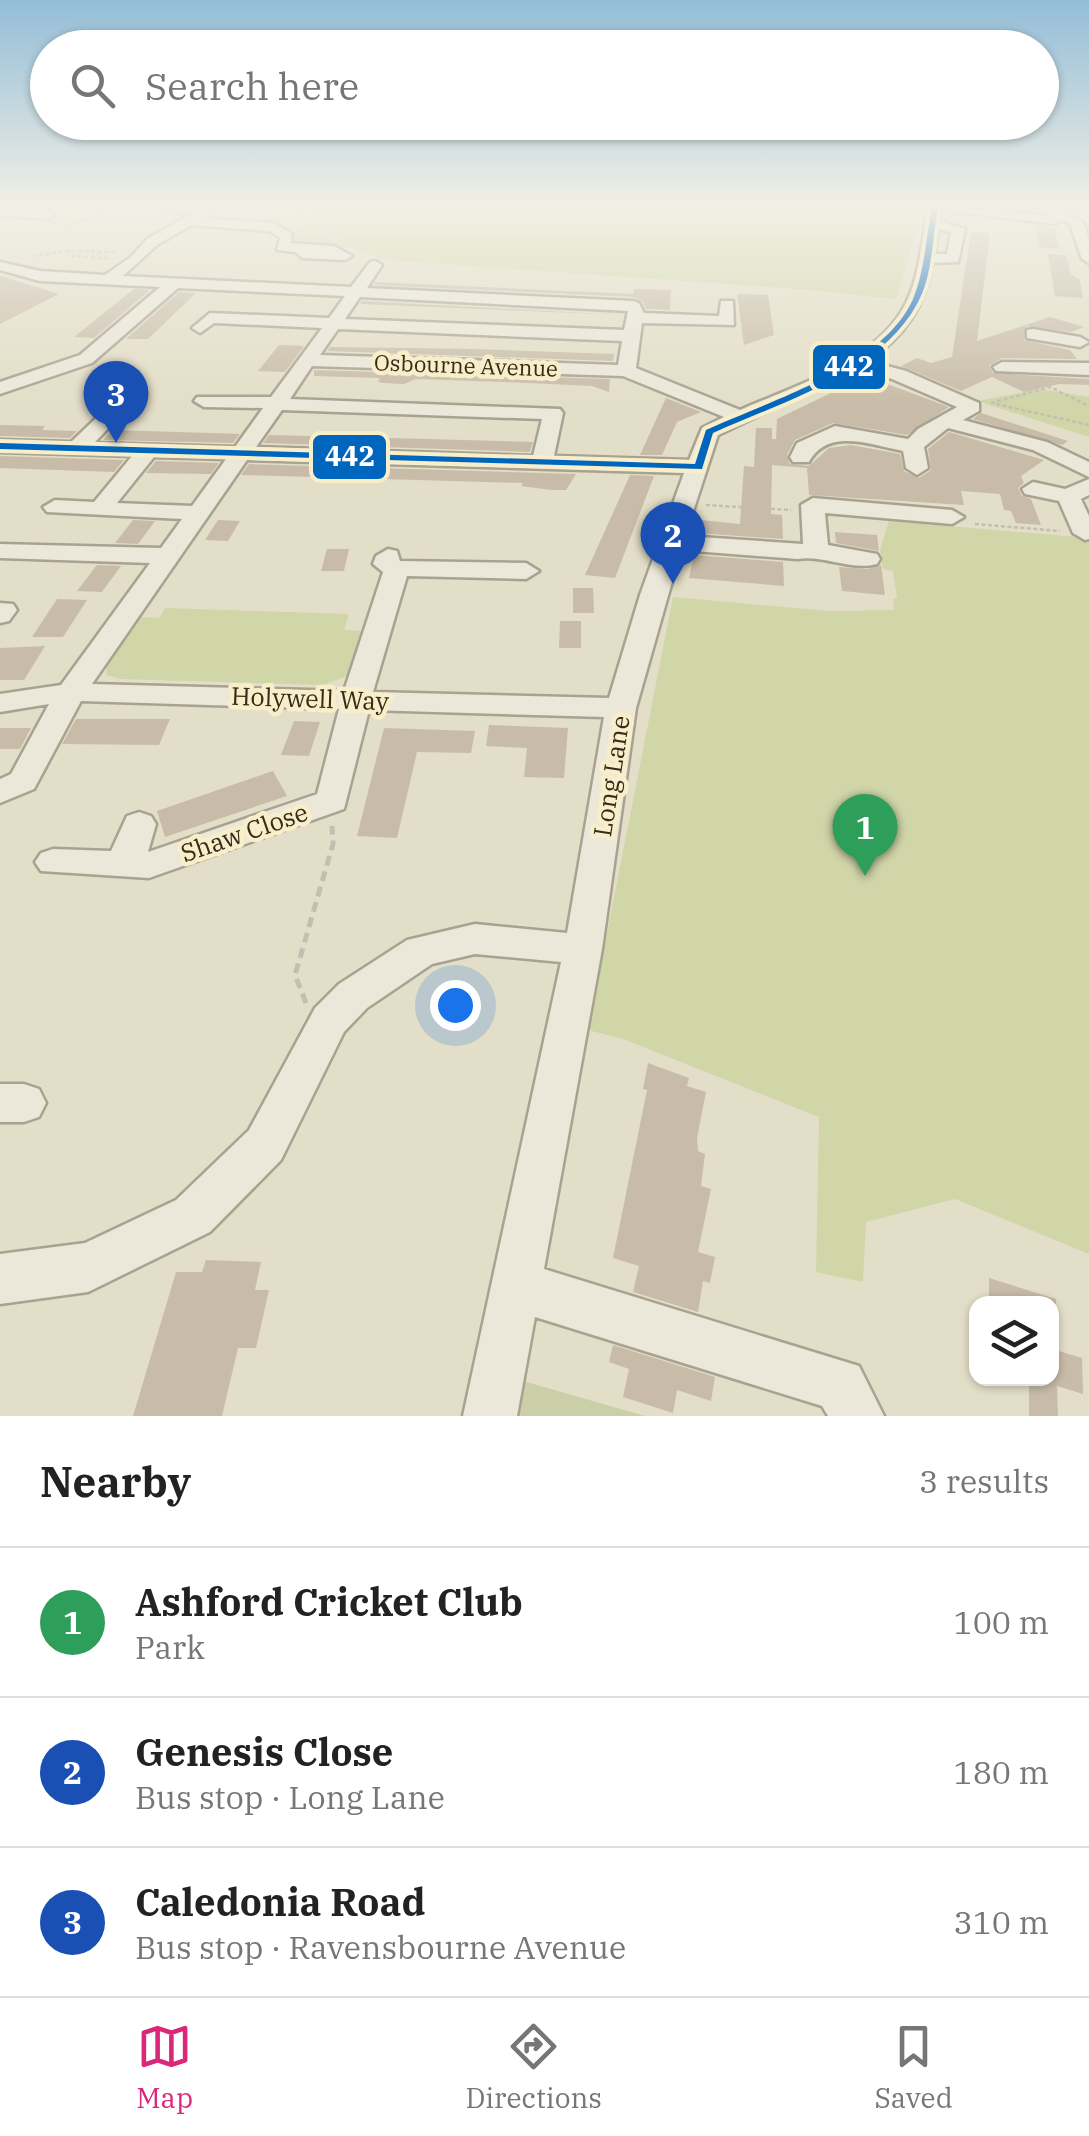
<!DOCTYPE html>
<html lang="en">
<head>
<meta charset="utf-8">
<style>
  body { margin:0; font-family:"IBM Plex Serif",serif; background:#f6f6f6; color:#222 }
  .controls { position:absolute; right:30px; bottom:30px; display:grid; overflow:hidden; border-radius:20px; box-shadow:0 2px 8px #0004 }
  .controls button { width:90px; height:90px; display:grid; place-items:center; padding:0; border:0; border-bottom:2px solid #e0e0e0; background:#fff; color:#222; font:50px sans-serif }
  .you { position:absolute; left:455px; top:1005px; width:35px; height:35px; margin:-25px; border:8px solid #fff; border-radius:50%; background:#1a73e8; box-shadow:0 0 0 15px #1a73e833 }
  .badge { display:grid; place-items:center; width:65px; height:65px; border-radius:50%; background:#db2777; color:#fff; font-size:32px; font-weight:700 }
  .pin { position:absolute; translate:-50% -82px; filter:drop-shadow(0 2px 5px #0008) }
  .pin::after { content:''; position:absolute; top:52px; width:35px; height:30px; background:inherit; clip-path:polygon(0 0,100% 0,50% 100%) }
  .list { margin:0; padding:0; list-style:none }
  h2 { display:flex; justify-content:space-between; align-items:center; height:130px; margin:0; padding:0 40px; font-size:42px }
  h2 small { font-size:32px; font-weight:400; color:#767676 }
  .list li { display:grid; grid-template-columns:65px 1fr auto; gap:30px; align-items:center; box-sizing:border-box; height:150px; padding:0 40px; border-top:2px solid #e0e0e0 }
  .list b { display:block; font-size:38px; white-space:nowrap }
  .list p { margin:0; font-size:32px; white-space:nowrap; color:#767676 }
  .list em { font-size:32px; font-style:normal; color:#767676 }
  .icon { flex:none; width:55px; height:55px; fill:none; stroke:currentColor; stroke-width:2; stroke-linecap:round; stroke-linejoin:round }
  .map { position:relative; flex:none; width:1089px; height:1416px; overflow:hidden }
  .search { position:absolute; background:#fff; box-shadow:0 2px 8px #0004; left:30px; right:30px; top:30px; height:110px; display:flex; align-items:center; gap:25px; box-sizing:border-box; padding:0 35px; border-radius:55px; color:#767676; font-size:38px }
  .sheet { height:580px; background:#fff }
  nav { display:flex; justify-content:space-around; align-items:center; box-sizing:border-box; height:140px; border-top:2px solid #e0e0e0; background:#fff; font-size:28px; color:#767676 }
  nav a { display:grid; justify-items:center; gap:5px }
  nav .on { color:#db2777 }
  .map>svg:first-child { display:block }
  .green { fill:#d0d6a8 }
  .cemetery { fill:#cbcfa8 }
  .building { fill:#c8bca8 }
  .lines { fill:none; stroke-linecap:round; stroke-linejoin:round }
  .minor-casing { stroke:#a8a291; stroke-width:5 }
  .path-far1 { stroke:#c3bfb0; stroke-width:2.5; stroke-dasharray:4 2.5; stroke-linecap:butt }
  .path { stroke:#c3bfb0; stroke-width:5; stroke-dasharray:10 6; stroke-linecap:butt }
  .minor { fill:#ebe7d9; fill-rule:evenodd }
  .bus-1-casing { stroke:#f8efca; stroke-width:8 }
  .bus-1 { fill:#0065bd; fill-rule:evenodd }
  .labels { text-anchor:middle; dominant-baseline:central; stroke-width:9; stroke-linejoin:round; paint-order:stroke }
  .far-street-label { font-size:22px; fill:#362a1a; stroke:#f8efca }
  .street-label { font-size:25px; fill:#362a1a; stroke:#f8efca }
  .line-badge { stroke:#f8efca; stroke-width:4 }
  .badge-label { font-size:28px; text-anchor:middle; font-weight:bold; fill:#fff }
</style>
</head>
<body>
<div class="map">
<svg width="1089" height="1416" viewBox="0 0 1089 1416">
  <rect width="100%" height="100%" fill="#e3dec7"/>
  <!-- green -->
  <g class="green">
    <path d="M310 207H923L896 299 799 289 381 260 355 247 295 243 286 233Z"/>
    <path d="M1041 389 1089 397V437L977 401Z"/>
    <path d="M889 521 1089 538V1254L955 1199 866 1222 863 1282 816 1272 819 1117 623 1039 588 1030 673 597 829 611 894 610 893 599 897 598 893 571 883 569 880 550Z"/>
    <path d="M165 608 349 614 344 630 362 631 347 676 323 685 121 679 107 675 106 665 141 617 159 618Z"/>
  </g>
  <!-- cemetery -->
  <path class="cemetery" d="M523 1381 645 1416H516Z"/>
  <!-- building -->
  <g class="building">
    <path d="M1035 225 1055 228 1059 249 1039 247Z"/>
    <path d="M971 231 990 233 977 341 1050 317 1084 327 1071 332 1026 326 1024 340 1070 350 1077 359 1002 358 989 366 993 373 1089 379V385L1059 384 1024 392 992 377 961 391 901 366 917 358 931 363 952 357Z"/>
    <path d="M1048 254 1066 255 1071 274 1080 280 1083 298 1055 296Z"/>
    <path d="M0 276 27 284 59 294 0 324Z"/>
    <path d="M375 282 633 294 634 289 671 290 670 310 646 309 642 301 633 297 374 285Z"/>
    <path d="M134 289 150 290 94 338 74 337Z"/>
    <path d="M179 292 196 293 148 339H126Z"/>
    <path d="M737 294 768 295 774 335 744 345Z"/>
    <path d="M362 301 623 315 360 304Z"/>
    <path d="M279 345 304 346 285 372 258 371Z"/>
    <path d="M330 347 471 349 614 354 613 361 327 351Z"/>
    <path d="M314 370 610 379 609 392 592 386 529 383 416 379 404 384 384 383 378 382 380 378 314 376Z"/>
    <path d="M866 376 949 407 907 435 833 423 795 440 787 455 790 464 809 466 829 448 851 445 900 454 904 471 919 478 931 470 928 449 949 432 1044 460 1021 476 1024 483 1018 488 1022 496 1031 499 1041 525 1016 523 1011 511 1004 510 1000 494 961 491 964 505 809 495 807 468 772 465 771 514 782 515 783 539 698 533 701 520 740 524 744 466 754 467 756 428H772V439H776L777 419Z"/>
    <path d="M666 398 701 412 677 422 662 455H640Z"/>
    <path d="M981 413 1068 441 1062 445 973 419Z"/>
    <path d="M0 425 45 426 42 430 77 431 70 438 0 436Z"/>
    <path d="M112 430 209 433 240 434 233 443 103 440Z"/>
    <path d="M269 435 352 437 533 442 530 452 263 443Z"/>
    <path d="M0 456 124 460 114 472 0 468Z"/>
    <path d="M156 461 219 463 211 474 146 473Z"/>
    <path d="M249 464 576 474 566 490H551L521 486 523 483 241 475Z"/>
    <path d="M630 475 654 476 615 578 585 575Z"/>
    <path d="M133 520 155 521 138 544 115 543Z"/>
    <path d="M218 520 240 521 228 541 205 540Z"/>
    <path d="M835 532 877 535 879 551 836 543Z"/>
    <path d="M327 549H349L344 571H321Z"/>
    <path d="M694 555 783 562 784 586 689 578Z"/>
    <path d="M97 565 121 566 102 592 77 591Z"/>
    <path d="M881 565 885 595 842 591 839 567 867 569Z"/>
    <path d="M573 588H593L594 613H573Z"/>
    <path d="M57 599 87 600 63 637H32Z"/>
    <path d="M560 621H581V648H559Z"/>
    <path d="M45 646 24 680H0V648Z"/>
    <path d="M76 719H170L159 745 62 744Z"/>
    <path d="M294 721 320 722 309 756 281 755Z"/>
    <path d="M489 725 568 728 564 778 524 777 527 748 486 746Z"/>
    <path d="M0 728H31L20 749H0Z"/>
    <path d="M384 728 475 731 471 753 417 752 397 838 357 836Z"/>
    <path d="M273 771 287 796 165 837 157 811Z"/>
    <path d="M648 1063 689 1078 687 1086 706 1092 697 1138 698 1151 705 1154 701 1186 711 1189 698 1252 715 1257 710 1283 703 1281 698 1312 633 1292 639 1266 613 1258 647 1090 643 1089Z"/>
    <path d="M206 1260 261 1262 255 1290H269L256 1348H238L222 1416H133L176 1272H202Z"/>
    <path d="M989 1278 1056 1299V1304H989Z"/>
    <path d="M613 1345 715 1377 711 1401 677 1390 673 1413 623 1397 629 1369 609 1362Z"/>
    <path d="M1052 1349 1082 1358 1083 1394 1057 1386 1058 1416H1029V1378H1052Z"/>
  </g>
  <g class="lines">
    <!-- minor casing -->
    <g class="minor-casing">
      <g id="minor">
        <path d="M0 207 48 211 55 215 48 219 0 215Z"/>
        <path d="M153 207H206L212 211 203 218 274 223 292 234 291 243 334 246 352 256 345 260 302 258 296 252 277 250 280 238 270 231 191 225 157 245 123 276 351 287 370 262 375 261 382 265 367 288 633 301 639 303 644 313 719 316 721 301H733L734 325 642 323 636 368 740 410C796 385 878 361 906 303 921 273 921 239 929 207H941L939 221 965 229 958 262 932 263C925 307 905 336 868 361L906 371 979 403V411L963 420 1047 442 1089 462V477L1033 450 948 428 924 447 928 468 917 475 906 468 903 451C871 445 828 427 809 462H793L790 457 797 443 835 426 908 439 918 429 957 407 892 379 856 369 718 435 685 536 803 544 801 505 813 498 952 510 964 517 952 524 825 513 828 545 877 554 880 559 877 564C850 571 824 555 798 559L681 550 636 708 602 949 544 1269 859 1366 884 1416H828L822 1406 535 1317 517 1416H463L561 962 475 954 432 964 367 1008 344 1032 281 1160 210 1232 88 1292 0 1304V1254L85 1243 176 1200 249 1130 315 1008 339 984 407 940 475 924 567 933 604 717 369 710 344 809 149 878 41 871 35 862 41 853 53 849 111 851 127 816 139 812 151 816 156 824 148 852 317 794 339 709 81 701 34 789 0 803V779L11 774 49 704 0 712V694L61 685 150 563 0 558V544L161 548 182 519 47 512 43 507 55 500 94 502 132 456 0 452V440L71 442 112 403 119 401 129 407 94 443 235 447 263 408 204 407 194 401 197 397H271L322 328 214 323 200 333 192 328 210 313 329 318 345 296 178 288 92 363 0 394V382L80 355 160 287 40 281 0 270V262L40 271 105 275 131 257 147 239 191 214ZM938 229 951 232 947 254H934ZM360 297 628 311 624 330 345 319ZM338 329 622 341 618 365 320 355ZM312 366 623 376 724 417 702 428 689 460 554 456 563 413 560 409 290 399ZM282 410 542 419 533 456 256 447ZM154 457 226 459 192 506 117 503ZM247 460 684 473 640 595 609 698 373 692 407 576 526 579 539 571 526 563 400 561 397 551 388 549 376 556 373 564 383 572 344 691 92 684Z"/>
        <path d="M945 207 1052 216 1038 207H1054L1083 222 1089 239V263L1082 259 1070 224 1062 220 1055 224 951 211Z"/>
        <path d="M1033 329 1080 337 1089 342 1080 347 1027 338V330Z"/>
        <path d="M1002 362 1089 363V375L996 371 993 367Z"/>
        <path d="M1089 479V495L1081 499 1089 516V539L1085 540 1073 533 1059 501 1025 494 1022 489 1033 482 1065 489Z"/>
        <path d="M0 603 13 604 17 610 9 621 0 623Z"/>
        <path d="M0 1084H24L39 1089 46 1103 39 1117 24 1122H0Z"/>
      </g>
    </g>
    <!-- path-far1 -->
    <g class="path-far1">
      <path d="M355 207 362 219"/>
      <path d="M100 215 150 218"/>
      <path d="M85 220 145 224"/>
      <path d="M291 221 306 207"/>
      <path d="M61 226H70L108 209 82 207"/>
      <path d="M299 231 316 225 343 227"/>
      <path d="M334 234 382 207"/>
      <path d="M100 252 90 258H108"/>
      <path d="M33 256 68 251 118 252"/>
      <path d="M71 256 91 257"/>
      <path d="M991 403 1050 387 1089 406"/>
      <path d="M996 404 1089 425"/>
      <path d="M706 505 791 510"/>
      <path d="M975 524 1060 531"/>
    </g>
    <!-- path -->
    <path class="path" d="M306 1003 295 975 333 844 332 826"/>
    <!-- minor -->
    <use href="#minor" class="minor"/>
    <!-- bus-1 casing -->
    <g class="bus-1-casing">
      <path id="bus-1" d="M932 207H938C932 238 933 276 917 304 879 374 781 402 713 433L702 469 0 449V443L695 464 706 430C769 401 883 367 913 299 925 270 926 237 932 207Z"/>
    </g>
    <!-- bus-1 -->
    <use href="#bus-1" class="bus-1"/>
  </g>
  <!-- sky -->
  <linearGradient id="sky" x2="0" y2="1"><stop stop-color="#93bdd7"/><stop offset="0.51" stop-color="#f2f0e6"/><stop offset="1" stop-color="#f2f0e6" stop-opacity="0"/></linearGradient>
  <rect width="1089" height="405" fill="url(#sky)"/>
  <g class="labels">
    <!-- far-street labels -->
    <g class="far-street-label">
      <text transform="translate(466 365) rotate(2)">Osbourne Avenue</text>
    </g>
    <!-- street labels -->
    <g class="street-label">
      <text transform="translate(310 698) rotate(2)">Holywell Way</text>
      <text transform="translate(611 776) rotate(-81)">Long Lane</text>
      <text transform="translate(244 832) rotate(-19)">Shaw Close</text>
    </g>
  </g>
  <g class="line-badge">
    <rect x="811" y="343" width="76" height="48" rx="10" fill="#0065bd"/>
    <rect x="311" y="433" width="77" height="48" rx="10" fill="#0065bd"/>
  </g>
  <g class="badge-label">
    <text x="849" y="376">442</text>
    <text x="350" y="466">442</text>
  </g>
</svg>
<div class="controls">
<button><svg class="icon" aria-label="layers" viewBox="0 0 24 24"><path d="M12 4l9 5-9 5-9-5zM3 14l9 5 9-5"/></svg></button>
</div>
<div class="you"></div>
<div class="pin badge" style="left:865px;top:876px;background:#2e9e5b">1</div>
<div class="pin badge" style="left:673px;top:584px;background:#1a4fb4">2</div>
<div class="pin badge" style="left:116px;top:443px;background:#1a4fb4">3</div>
<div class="search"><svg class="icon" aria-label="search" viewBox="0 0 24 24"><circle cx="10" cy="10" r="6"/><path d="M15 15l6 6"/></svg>Search here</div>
</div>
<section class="sheet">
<h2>Nearby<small>3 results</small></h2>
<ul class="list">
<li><span class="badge" style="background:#2e9e5b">1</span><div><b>Ashford Cricket Club</b><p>Park</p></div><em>100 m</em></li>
<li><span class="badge" style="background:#1a4fb4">2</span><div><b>Genesis Close</b><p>Bus stop · Long Lane</p></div><em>180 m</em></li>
<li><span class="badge" style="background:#1a4fb4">3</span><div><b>Caledonia Road</b><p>Bus stop · Ravensbourne Avenue</p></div><em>310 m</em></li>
</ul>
</section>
<nav>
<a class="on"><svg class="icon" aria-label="map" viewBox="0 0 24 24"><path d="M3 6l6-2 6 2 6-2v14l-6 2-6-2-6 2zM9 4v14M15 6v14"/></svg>Map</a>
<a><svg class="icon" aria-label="directions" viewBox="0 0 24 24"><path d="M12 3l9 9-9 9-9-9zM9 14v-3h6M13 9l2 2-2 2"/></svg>Directions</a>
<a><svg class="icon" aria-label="saved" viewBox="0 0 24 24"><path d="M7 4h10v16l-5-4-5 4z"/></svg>Saved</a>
</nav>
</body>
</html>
